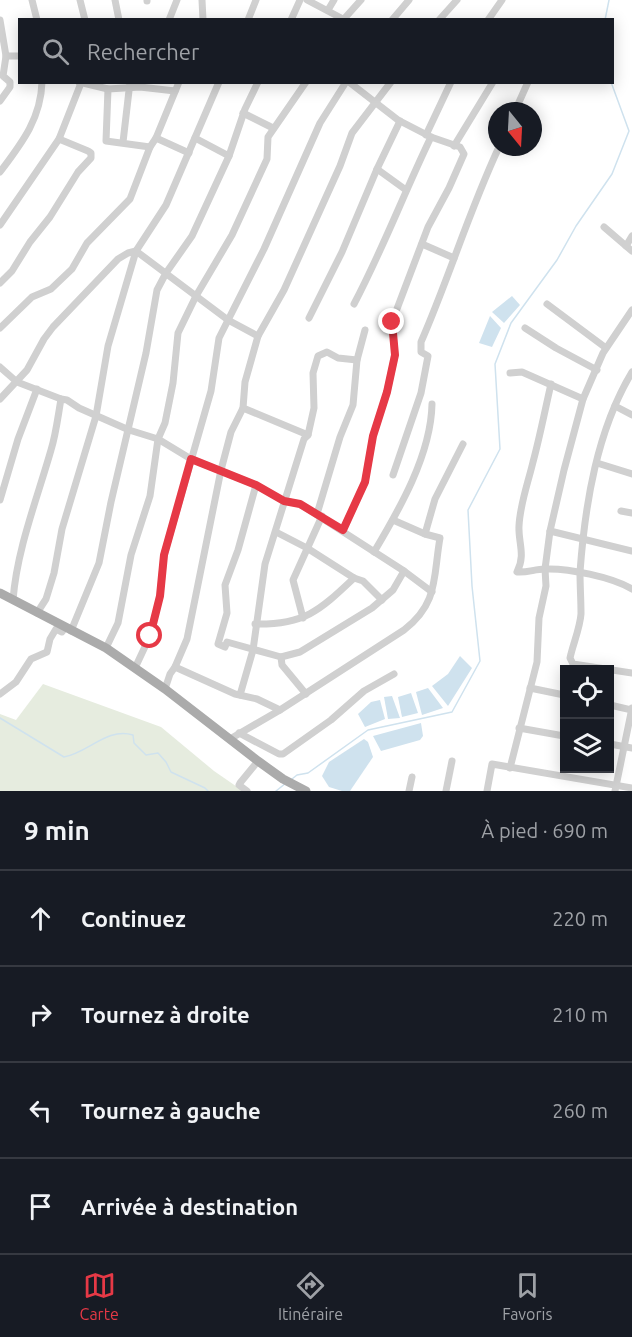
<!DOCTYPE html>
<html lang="fr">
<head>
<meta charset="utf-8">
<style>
  body { margin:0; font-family:Ubuntu,sans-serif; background:#242831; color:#f1f3f6 }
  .controls { position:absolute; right:18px; bottom:18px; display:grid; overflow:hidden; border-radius:0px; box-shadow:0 3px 15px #0003 }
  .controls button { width:54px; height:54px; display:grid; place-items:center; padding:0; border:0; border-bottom:2px solid #363941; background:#171b24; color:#f1f3f6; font:30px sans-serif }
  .compass { position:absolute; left:488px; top:102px; width:54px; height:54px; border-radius:50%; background:#171b24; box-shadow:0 3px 15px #0003; rotate:162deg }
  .stop { position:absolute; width:18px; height:18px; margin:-14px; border:4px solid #e63946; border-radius:50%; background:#fff }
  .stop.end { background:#e63946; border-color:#fff; box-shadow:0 2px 6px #0008 }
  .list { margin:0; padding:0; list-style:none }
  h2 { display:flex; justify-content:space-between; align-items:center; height:78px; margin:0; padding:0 24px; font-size:26px }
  h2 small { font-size:20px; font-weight:400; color:#9ea1a6 }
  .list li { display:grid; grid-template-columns:39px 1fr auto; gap:18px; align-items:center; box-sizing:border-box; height:96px; padding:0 24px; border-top:2px solid #363941 }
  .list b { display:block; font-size:22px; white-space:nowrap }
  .list em { font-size:20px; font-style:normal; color:#9ea1a6 }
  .icon { flex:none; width:33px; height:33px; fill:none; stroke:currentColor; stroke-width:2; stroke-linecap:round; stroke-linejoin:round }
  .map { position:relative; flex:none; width:632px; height:791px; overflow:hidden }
  .search { position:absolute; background:#171b24; box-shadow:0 3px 15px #0003; left:18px; right:18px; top:18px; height:66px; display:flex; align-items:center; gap:15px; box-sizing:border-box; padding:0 21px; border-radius:0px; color:#9ea1a6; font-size:22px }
  .sheet { height:462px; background:#171b24 }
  nav { display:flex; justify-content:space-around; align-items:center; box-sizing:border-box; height:84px; border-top:2px solid #363941; background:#171b24; font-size:16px; color:#9ea1a6 }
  nav a { display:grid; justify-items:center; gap:3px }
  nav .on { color:#e63946 }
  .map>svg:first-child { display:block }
  .green { fill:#e6ecdf }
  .water { fill:#cfe2ee }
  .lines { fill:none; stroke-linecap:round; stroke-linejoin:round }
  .stream { stroke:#cfe2ee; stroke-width:1.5 }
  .minor { stroke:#d0d0d0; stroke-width:7 }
  .major { stroke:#ababab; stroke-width:9 }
  .route { stroke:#e63946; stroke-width:8 }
</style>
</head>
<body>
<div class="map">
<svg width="632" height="791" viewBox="0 0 632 791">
  <rect width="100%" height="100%" fill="#fff"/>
  <!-- green -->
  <path class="green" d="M43 684 161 727 214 771 243 791H0V714L16 720Z"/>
  <!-- water -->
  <g class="water">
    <path d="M512 296 520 305 504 323 492 312Z"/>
    <path d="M490 316 501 328 492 347 479 343Z"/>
    <path d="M460 656 472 668 448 706 432 686 448 674Z"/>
    <path d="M428 688 443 708 422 715 416 692Z"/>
    <path d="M411 693 418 713 402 717 398 697Z"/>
    <path d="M392 696 400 718 388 719 384 697Z"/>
    <path d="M380 700 385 719 365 727 358 714 371 702Z"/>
    <path d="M421 723 423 736 420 740 381 751 373 736Z"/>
    <path d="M364 739 368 742 373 757 350 791H342L329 787 322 776 329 762Z"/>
  </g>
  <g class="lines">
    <!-- stream -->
    <g class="stream">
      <path d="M605 20 609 0"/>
      <path d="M0 718 64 757C88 753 107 727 133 735L134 743 146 755 158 753 166 762 171 772 205 788 208 791"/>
      <path d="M292 779 297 775 308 773 368 730 452 712 480 661 472 586 468 510 500 449 495 364 511 323 557 260 576 226 612 174 629 131 611 82"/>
      <path d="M276 791 286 783"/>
    </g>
    <!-- minor -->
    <g class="minor">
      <path d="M32 0 37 20"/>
      <path d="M80 0 85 20"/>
      <path d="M115 0 119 20"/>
      <path d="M202 0 203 20"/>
      <path d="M307 0 343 19"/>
      <path d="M147 1V0"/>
      <path d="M328 10 334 0"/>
      <path d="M0 20 6 56 3 76 10 82V87L0 101"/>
      <path d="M169 20 177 0"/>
      <path d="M248 20 256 0"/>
      <path d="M291 20 300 0"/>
      <path d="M343 20 361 0"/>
      <path d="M392 20 409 0"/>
      <path d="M439 20 457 0"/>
      <path d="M488 20 502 0"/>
      <path d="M6 56H20"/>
      <path d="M79 82 108 89 140 87 175 91"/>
      <path d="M108 89 106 141 150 147"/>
      <path d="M515 111 528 82"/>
      <path d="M243 113 273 128"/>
      <path d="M426 135 451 82"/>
      <path d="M156 138 189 153"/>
      <path d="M195 138 229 156"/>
      <path d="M123 142 130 82"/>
      <path d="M454 146 493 82"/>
      <path d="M377 169 406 190"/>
      <path d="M0 172C21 144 41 119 42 82"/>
      <path d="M0 225 59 139 81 83"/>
      <path d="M604 227 632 251"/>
      <path d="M422 244 454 258"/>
      <path d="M626 246 632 236"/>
      <path d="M0 283 12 271 30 242 50 217 78 172 91 158V153L88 151 59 139"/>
      <path d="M354 304C383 249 404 193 431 137"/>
      <path d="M547 304 606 348"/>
      <path d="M309 318 342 252 377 169 400 121"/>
      <path d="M0 328 32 297 51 289 72 269 87 243 130 199 150 147 156 138 179 82"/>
      <path d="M525 328 556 348 597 370"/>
      <path d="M0 367 17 382 61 399 67 400 79 408 129 430 158 439 191 459 256 485 284 501 300 504 404 571 432 592"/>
      <path d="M632 372C597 430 585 504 580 572 580 586 581 600 581 614 580 628 573 644 570 658L573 664 632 673"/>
      <path d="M510 373 522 372 583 399"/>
      <path d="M551 384C545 410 540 436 533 462 528 483 520 504 519 526 518 542 526 555 517 572 527 573 535 569 545 569 568 568 612 577 632 589"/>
      <path d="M0 399 27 370 44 339 53 327 118 259 128 253 136 251 228 320 258 336"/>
      <path d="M615 406 632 415"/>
      <path d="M243 408 308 435"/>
      <path d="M597 463 632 474"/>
      <path d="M393 475 421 393 428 356 421 352V342C449 278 469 211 499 147"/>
      <path d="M256 485 238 550 225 585 227 613 218 644 225 647 227 642 281 657 300 652 372 608 393 590 404 571"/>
      <path d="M0 500 18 439 37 389"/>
      <path d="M621 511 632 513"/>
      <path d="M317 514 340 437 353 405 357 360 365 330"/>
      <path d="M343 530 365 482 373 436 387 392 395 355 392 322 428 227 449 188 464 154 460 147 431 137 398 120 349 82"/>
      <path d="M550 531 632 551"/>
      <path d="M276 532 307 548 354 578 363 581 382 600"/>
      <path d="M425 534 435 499 463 444"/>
      <path d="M374 552C399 510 431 455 432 404"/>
      <path d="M13 600C17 549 37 499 51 450 56 434 58 416 61 399"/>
      <path d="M37 613 46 599 54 573 62 529 96 416 108 346 136 251 166 205 219 82"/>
      <path d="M303 618 293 580 322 516"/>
      <path d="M255 624C305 625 320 610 354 578"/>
      <path d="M71 631 99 563 111 502 146 353 157 290 166 273 192 236 229 156 245 109 258 82"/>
      <path d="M106 648 118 623 131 555 150 496 158 439 165 423 173 383 178 333 196 296 232 235 267 159 268 137 306 82"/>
      <path d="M281 657 282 665 306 694"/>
      <path d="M175 667 235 694 257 699 280 710"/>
      <path d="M135 668 150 636 160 596 164 555 211 391 219 338 264 249 320 123 346 82"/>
      <path d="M530 688 564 695"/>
      <path d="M165 689 170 674 175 667 187 639 221 470 231 432 243 408 245 382 258 336 284 290 340 166 352 133 391 82"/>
      <path d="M0 694 16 682 31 659 47 652 50 639 56 629 62 632 65 628"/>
      <path d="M240 695 253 650 265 564 304 439 308 435 314 408 313 373 318 356 327 352 338 358 357 360"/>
      <path d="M610 705 632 710"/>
      <path d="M519 728 564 736"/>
      <path d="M239 733 279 754H283L331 720 364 691 394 674"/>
      <path d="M230 739 280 710 404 630C439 603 433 577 440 538L425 534 393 520"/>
      <path d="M610 744 632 748"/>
      <path d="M510 768 537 662 539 618 546 586 545 569 550 531 564 470 583 399 603 353 632 310"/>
      <path d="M247 791 239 785 240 783 258 761"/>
      <path d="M409 791 412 777"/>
      <path d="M446 791 452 761"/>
      <path d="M487 791 492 764 632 788"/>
      <path d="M615 791 632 708"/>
    </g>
    <!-- major -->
    <path class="major" d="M0 593 106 648 165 689 258 761 283 779 306 791"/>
  </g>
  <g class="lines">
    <!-- route -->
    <path class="route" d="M150 636 160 596 164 555 191 459 256 485 284 501 300 504 343 530 365 482 373 436 387 392 395 355 392 322"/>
  </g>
</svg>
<div class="controls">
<button><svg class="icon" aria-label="locate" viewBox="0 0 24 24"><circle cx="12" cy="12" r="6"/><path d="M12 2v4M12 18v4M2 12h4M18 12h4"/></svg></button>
<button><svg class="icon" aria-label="layers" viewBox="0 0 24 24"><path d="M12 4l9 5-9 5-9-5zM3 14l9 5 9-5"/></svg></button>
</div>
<svg class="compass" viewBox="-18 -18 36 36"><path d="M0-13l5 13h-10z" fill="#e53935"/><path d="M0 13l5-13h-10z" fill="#9ea1a6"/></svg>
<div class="stop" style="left:150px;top:636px"></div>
<div class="stop end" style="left:392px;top:322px"></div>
<div class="search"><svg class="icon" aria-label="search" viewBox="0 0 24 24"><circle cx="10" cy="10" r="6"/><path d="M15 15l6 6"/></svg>Rechercher</div>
</div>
<section class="sheet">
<h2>9 min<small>À pied · 690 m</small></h2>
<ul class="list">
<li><svg class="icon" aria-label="ahead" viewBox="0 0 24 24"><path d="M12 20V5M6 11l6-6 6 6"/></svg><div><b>Continuez</b></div><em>220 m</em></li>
<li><svg class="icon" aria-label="right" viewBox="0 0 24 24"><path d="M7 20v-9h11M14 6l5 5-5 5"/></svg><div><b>Tournez à droite</b></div><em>210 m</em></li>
<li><svg class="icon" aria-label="left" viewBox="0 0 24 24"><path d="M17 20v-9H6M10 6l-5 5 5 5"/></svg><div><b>Tournez à gauche</b></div><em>260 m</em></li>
<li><svg class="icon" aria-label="arrive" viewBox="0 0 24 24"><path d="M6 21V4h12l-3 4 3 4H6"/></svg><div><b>Arrivée à destination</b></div></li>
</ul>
</section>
<nav>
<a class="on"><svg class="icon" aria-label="map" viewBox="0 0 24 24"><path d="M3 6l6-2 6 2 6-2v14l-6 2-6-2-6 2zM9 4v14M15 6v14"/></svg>Carte</a>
<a><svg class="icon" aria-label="directions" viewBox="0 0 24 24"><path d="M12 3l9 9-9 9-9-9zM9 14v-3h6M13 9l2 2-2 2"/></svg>Itinéraire</a>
<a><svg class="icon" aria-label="saved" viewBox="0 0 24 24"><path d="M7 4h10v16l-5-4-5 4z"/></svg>Favoris</a>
</nav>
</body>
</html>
